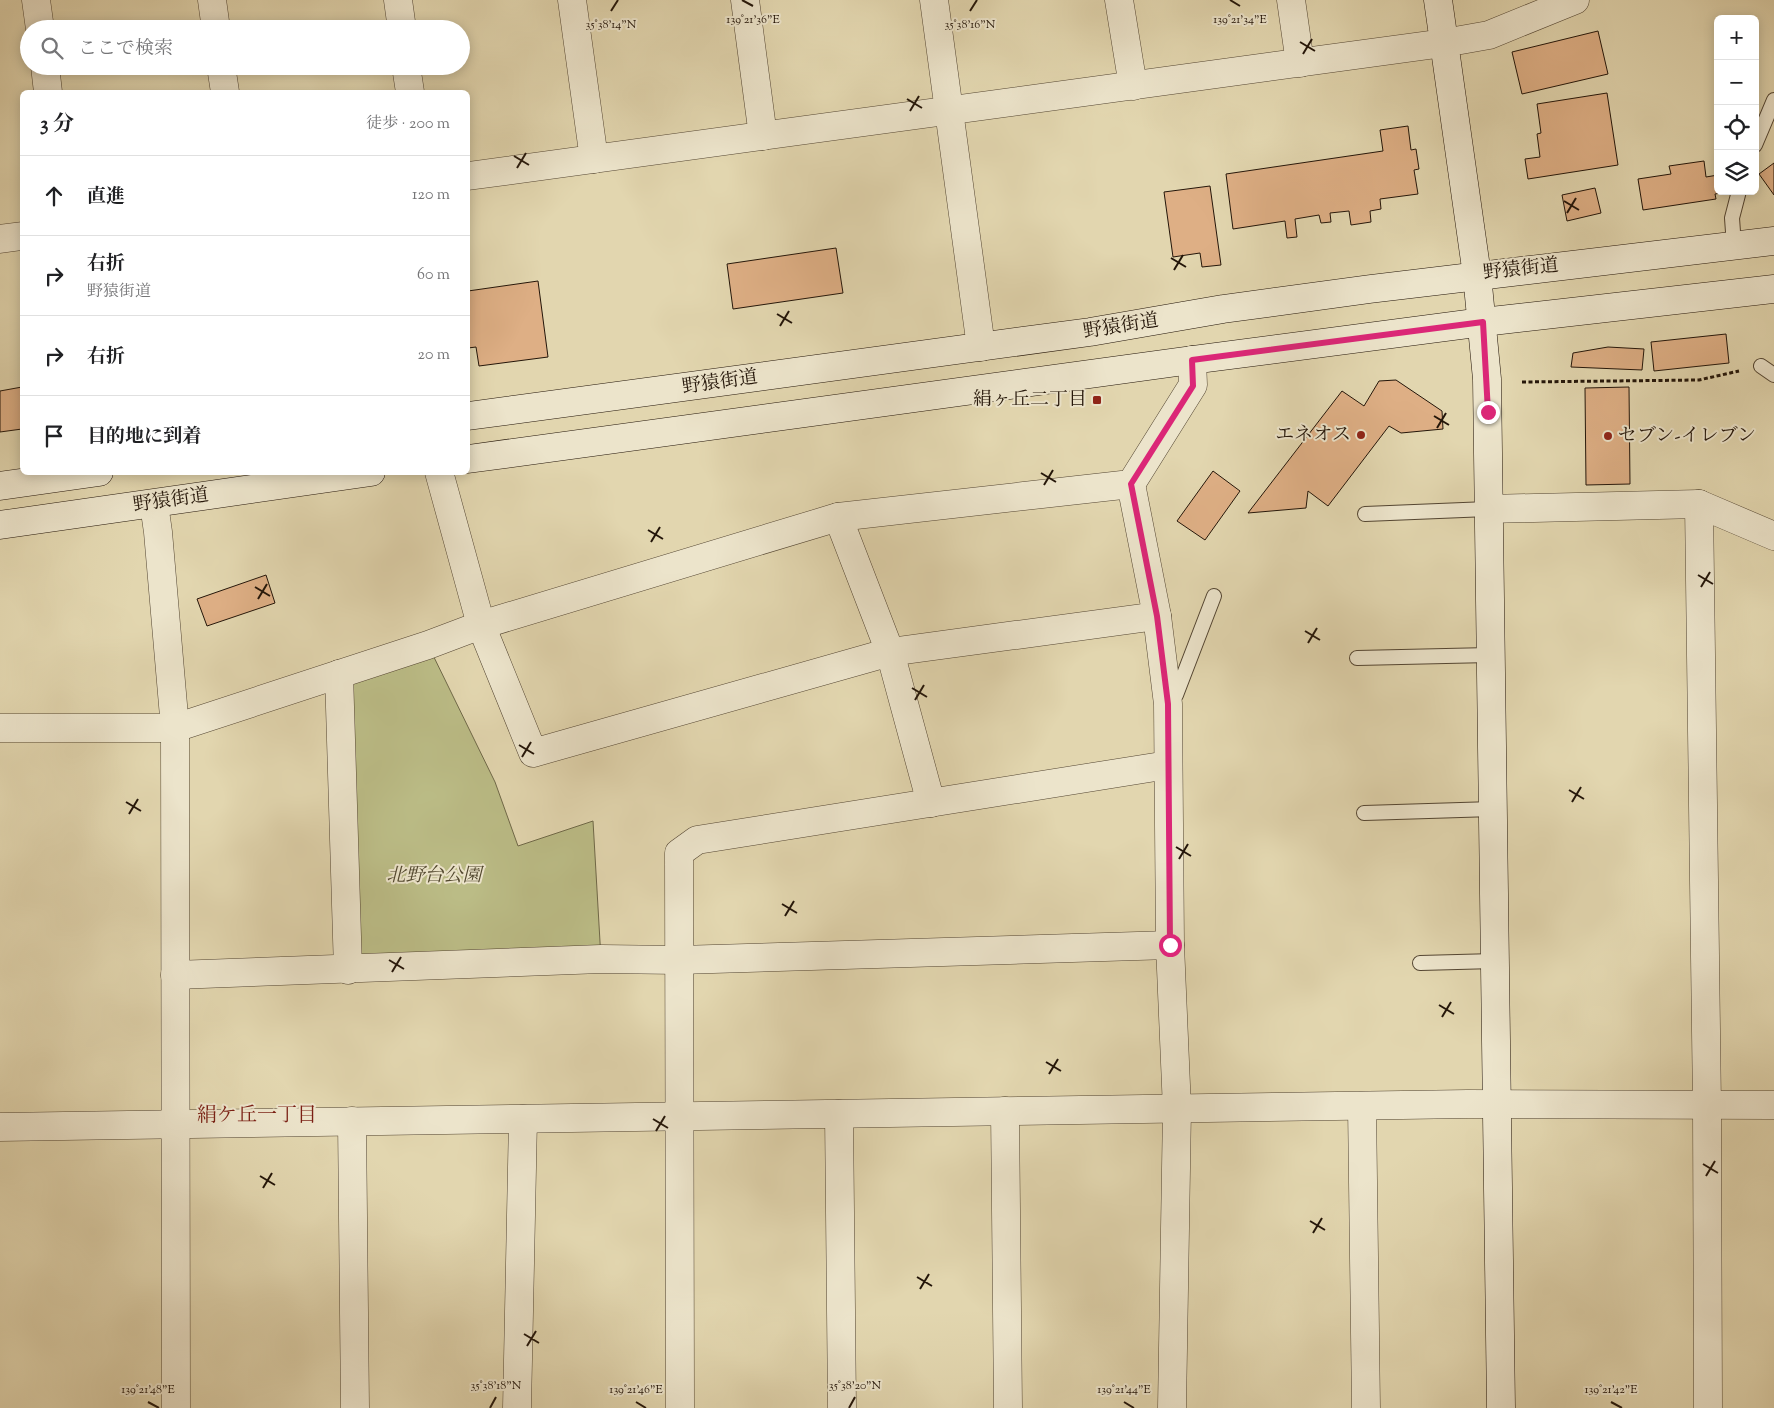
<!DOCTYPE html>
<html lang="ja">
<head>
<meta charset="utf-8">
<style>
  body { margin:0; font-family:"Sorts Mill Goudy","Noto Serif JP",serif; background:#f6f6f6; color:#202124 }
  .controls { position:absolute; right:15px; top:15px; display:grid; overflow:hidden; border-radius:8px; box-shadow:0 2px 12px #0003 }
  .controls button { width:45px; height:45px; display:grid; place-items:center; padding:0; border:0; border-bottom:1px solid #e0e0e0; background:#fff; color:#202124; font:25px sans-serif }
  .stop { position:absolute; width:15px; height:15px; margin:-11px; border:4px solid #db2777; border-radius:50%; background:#fff }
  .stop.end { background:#db2777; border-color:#fff; box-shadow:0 1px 5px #0008 }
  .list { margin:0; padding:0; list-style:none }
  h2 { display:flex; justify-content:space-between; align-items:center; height:65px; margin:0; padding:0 20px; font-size:21px }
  h2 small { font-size:16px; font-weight:400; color:#757577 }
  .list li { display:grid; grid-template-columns:32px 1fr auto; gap:15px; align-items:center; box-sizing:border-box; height:80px; padding:0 20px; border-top:1px solid #e0e0e0 }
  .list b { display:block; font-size:19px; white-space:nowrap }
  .list p { margin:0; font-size:16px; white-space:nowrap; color:#757577 }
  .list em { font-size:16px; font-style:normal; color:#757577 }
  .icon { flex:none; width:28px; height:28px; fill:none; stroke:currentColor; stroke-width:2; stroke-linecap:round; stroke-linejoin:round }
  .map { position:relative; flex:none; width:1774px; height:1408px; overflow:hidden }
  .search { position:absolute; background:#fff; box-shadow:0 2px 12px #0003; left:20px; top:20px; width:450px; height:55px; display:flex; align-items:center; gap:12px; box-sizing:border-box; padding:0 18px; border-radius:28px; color:#757577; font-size:19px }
  .panel { position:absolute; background:#fff; box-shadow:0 2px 12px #0003; left:20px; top:90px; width:450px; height:385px; border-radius:8px }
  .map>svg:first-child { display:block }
  .green { fill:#bbbc86; stroke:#6f6848 }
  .building { fill:#deaf85; stroke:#231509 }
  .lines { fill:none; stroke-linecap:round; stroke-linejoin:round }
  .lane-casing { stroke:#534532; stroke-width:16 }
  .street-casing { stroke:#534532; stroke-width:29 }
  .secondary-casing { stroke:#231509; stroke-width:29 }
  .path { stroke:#231509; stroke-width:3; stroke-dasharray:4 2.5; stroke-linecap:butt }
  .lane { stroke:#ece4cb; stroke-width:14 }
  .street { stroke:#ece4cb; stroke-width:28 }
  .secondary { stroke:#ece4cb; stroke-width:28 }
  .route { stroke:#db2777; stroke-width:6 }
  .ticks { fill:none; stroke:#231509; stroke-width:2 }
  .poi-dot { fill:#8f2418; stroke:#ece4cb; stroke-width:2 }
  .labels { text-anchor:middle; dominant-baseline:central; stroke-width:4; stroke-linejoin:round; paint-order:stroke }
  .street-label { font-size:19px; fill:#231509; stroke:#ece4cb }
  .poi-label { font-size:19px; fill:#231509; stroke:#ece4cb; text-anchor:end }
  .park-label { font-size:19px; font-style:italic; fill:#51472e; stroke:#ece4cb }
  .neighbourhood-label { font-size:20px; fill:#7a1f14; stroke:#ece4cb }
  .ticks-label { font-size:12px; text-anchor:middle; fill:#231509; stroke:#ece4cb; stroke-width:4; stroke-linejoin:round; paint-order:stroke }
</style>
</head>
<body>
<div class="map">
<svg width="1774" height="1408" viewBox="0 0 1774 1408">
  <rect width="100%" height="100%" fill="#e2d6af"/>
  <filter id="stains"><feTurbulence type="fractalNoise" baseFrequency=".004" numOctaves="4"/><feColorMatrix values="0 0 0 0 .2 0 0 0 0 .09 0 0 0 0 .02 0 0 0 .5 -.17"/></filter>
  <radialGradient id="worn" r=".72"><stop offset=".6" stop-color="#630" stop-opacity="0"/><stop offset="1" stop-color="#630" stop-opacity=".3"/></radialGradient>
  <!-- green -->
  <path class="green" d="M428 645 495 782 518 846 593 821 601 959 348 970 339 674Z"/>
  <!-- building -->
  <g class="building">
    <path d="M1598 31 1608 74 1522 94 1512 52Z"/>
    <path d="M1607 93 1618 165 1528 179 1525 159 1540 157 1537 134 1541 133 1537 104Z"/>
    <path d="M1408 126 1411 150 1416 149 1419 169 1414 170 1418 194 1380 199 1381 209 1370 211 1371 222 1351 225 1349 211 1330 213 1331 222 1321 223 1319 215 1295 219 1297 237 1287 238 1285 221 1233 229 1226 174 1383 151 1380 130Z"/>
    <path d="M1704 161 1706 177 1718 175V191L1721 193 1715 194 1716 199 1643 210 1638 179 1671 174 1669 166Z"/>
    <path d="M1774 163V195L1759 174Z"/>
    <path d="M1210 186 1221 265 1202 267 1200 253 1173 257 1164 192Z"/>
    <path d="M1595 188 1601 213 1567 221 1562 195Z"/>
    <path d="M836 248 843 293 733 309 727 264Z"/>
    <path d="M538 281 548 357 479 366 476 347 468 348V291Z"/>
    <path d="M1726 334 1729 363 1654 371 1651 342Z"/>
    <path d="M1608 347 1644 349 1642 370 1571 367 1573 353Z"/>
    <path d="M1396 380 1442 411 1443 429 1401 433 1389 426 1328 506 1308 491 1306 508 1248 513 1342 391 1364 406 1379 381Z"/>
    <path d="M22 387V429L0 432V391Z"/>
    <path d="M1629 387 1630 484 1586 485 1585 388Z"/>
    <path d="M1213 471 1240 491 1205 540 1177 521Z"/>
    <path d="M266 575 275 603 207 626 197 599Z"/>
  </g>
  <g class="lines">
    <!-- lane casing -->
    <g class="lane-casing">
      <g id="lane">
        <path d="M1755 145 1774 100"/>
        <path d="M1734 246 1732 218 1739 191"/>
        <path d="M1761 366 1774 375"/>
        <path d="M1365 514 1488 509"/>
        <path d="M1357 658 1490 655"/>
        <path d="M1170 701 1176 695 1214 596"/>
        <path d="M1364 813 1493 809"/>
        <path d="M1420 963 1495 961"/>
      </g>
    </g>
    <!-- street casing -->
    <g class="street-casing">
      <g id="street">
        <path d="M36 0 40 29"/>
        <path d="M212 0 216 29"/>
        <path d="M398 0 402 29"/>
        <path d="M572 0 594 159"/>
        <path d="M745 0 763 136"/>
        <path d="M934 0 981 347"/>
        <path d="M1119 0 1133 86"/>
        <path d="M1291 0 1300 63"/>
        <path d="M45 66 48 92"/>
        <path d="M221 66 225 92"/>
        <path d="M406 66 410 92"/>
        <path d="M468 176 1444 43 1489 35 1575 0"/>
        <path d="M0 239 22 236"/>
        <path d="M439 472 481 625 533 753 890 652 1157 616 1131 484"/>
        <path d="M154 504 158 532 175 728 176 1408"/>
        <path d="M1699 504 1707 1106 1708 1408"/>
        <path d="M1488 509 1699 504 1774 536"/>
        <path d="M838 517 890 652 931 803"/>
        <path d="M1157 616 1168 704 1170 945 1177 1109 1172 1408"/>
        <path d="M339 674 348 970"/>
        <path d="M0 728H175L428 645 481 625 838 517 1131 484 1193 385 1192 360"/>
        <path d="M175 975 601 959 679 960 1170 945"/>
        <path d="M1362 1106 1366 1408"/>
        <path d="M1005 1111 1008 1408"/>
        <path d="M839 1114 842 1408"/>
        <path d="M352 1121 355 1408"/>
        <path d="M0 1127 1468 1104 1774 1105"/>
        <path d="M517 1408 523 1119"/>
        <path d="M680 1408 679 853 697 840 1168 765"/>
      </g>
    </g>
    <!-- secondary casing -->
    <g class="secondary-casing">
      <g id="secondary">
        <path d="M1438 0 1477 275 1487 379 1501 1408"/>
        <path d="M468 416 1090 332 1223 309 1370 289 1774 241"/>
        <path d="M468 459 1192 360 1483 322 1774 289"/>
        <path d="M0 486 99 472"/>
        <path d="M0 525 371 472"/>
      </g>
    </g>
    <!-- path -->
    <path class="path" d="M1522 382 1699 380 1739 371"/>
    <!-- lane -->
    <use href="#lane" class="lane"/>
    <!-- street -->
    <use href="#street" class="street"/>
    <!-- secondary -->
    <use href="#secondary" class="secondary"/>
  </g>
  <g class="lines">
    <!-- route -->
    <path class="route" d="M1170 945 1168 704 1157 616 1131 484 1193 386 1192 360 1483 322 1488 412"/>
  </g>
  <!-- ticks -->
  <path class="ticks" d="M742 0 753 6M1230 0 1240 6M611 11 618 0M970 11 977 0M1300 42 1315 51M1303 54 1312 39M907 99 922 108M910 111 919 96M514 156 529 165M517 168 526 153M1564 201 1579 210M1567 213 1576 198M1171 258 1186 267M1174 270 1183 255M777 314 792 323M780 326 789 311M1434 416 1449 425M1437 428 1446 413M1041 473 1056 482M1044 485 1053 470M648 530 663 539M651 542 660 527M1698 575 1713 584M255 587 270 596M1701 587 1710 572M258 599 267 584M1305 631 1320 640M1308 643 1317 628M912 688 927 697M915 700 924 685M519 745 534 754M522 757 531 742M1569 790 1584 799M126 802 141 811M1572 802 1581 787M129 814 138 799M1176 847 1191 856M1179 859 1188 844M782 904 797 913M785 916 794 901M389 960 404 969M392 972 401 957M1439 1005 1454 1014M1442 1017 1451 1002M1046 1062 1061 1071M1049 1074 1058 1059M653 1119 668 1128M656 1131 665 1116M1703 1164 1718 1173M260 1176 275 1185M1706 1176 1715 1161M263 1188 272 1173M1310 1221 1325 1230M1313 1233 1322 1218M917 1277 932 1286M920 1289 929 1274M524 1334 539 1343M527 1346 536 1331M148 1402 159 1408M636 1402 646 1408M1124 1402 1134 1408M1611 1402 1622 1408M490 1408 496 1397M849 1408 855 1397"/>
  <!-- markers -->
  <g class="poi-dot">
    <rect x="1092" y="395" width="10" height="10" rx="2.5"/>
    <circle cx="1361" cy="435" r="5"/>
    <circle cx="1608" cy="436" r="5"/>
  </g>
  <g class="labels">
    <!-- street labels -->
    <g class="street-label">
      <text transform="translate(1521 270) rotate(-6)">野猿街道</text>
      <text transform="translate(1121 327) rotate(-9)">野猿街道</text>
      <text transform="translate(720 383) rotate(-8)">野猿街道</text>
      <text transform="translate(171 501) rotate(-8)">野猿街道</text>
    </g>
    <!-- poi labels -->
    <g class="poi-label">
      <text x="1087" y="400">絹ヶ丘二丁目</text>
      <text x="1351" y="435">エネオス</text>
      <text x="1618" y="436" text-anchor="start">セブン-イレブン</text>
    </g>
    <!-- park labels -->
    <g class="park-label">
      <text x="434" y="876">北野台公園</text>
    </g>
    <!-- neighbourhood labels -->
    <g class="neighbourhood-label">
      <text x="257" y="1116">絹ケ丘一丁目</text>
    </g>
  </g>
  <g class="ticks-label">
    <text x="753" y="23">139°21'36"E</text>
    <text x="1240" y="23">139°21'34"E</text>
    <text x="611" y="28">35°38'14"N</text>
    <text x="970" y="28">35°38'16"N</text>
    <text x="496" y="1389">35°38'18"N</text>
    <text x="855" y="1389">35°38'20"N</text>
    <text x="148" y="1393">139°21'48"E</text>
    <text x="636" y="1393">139°21'46"E</text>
    <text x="1124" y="1393">139°21'44"E</text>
    <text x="1611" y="1393">139°21'42"E</text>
  </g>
  <rect width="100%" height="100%" filter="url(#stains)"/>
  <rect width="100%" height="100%" fill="url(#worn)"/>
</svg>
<div class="controls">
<button>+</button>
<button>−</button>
<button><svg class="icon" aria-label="locate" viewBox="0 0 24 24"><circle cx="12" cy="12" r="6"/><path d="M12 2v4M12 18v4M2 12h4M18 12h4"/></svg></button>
<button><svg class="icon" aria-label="layers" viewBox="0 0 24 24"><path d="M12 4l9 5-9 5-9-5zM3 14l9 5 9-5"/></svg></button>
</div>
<div class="stop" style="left:1170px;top:945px"></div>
<div class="stop end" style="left:1488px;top:412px"></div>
<div class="search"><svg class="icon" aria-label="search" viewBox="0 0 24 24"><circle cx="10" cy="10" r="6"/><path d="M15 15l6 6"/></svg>ここで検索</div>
<section class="panel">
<h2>3 分<small>徒歩 · 200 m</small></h2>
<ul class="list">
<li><svg class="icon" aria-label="ahead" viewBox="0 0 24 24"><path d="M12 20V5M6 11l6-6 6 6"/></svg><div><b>直進</b></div><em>120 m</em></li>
<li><svg class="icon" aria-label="right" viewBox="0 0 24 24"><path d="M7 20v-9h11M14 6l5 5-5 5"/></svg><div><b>右折</b><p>野猿街道</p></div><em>60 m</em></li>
<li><svg class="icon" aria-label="right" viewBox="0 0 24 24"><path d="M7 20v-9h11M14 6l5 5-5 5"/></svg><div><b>右折</b></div><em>20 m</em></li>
<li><svg class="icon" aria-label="arrive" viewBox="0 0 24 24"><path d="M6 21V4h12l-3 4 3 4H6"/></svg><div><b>目的地に到着</b></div></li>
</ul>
</section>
</div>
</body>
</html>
